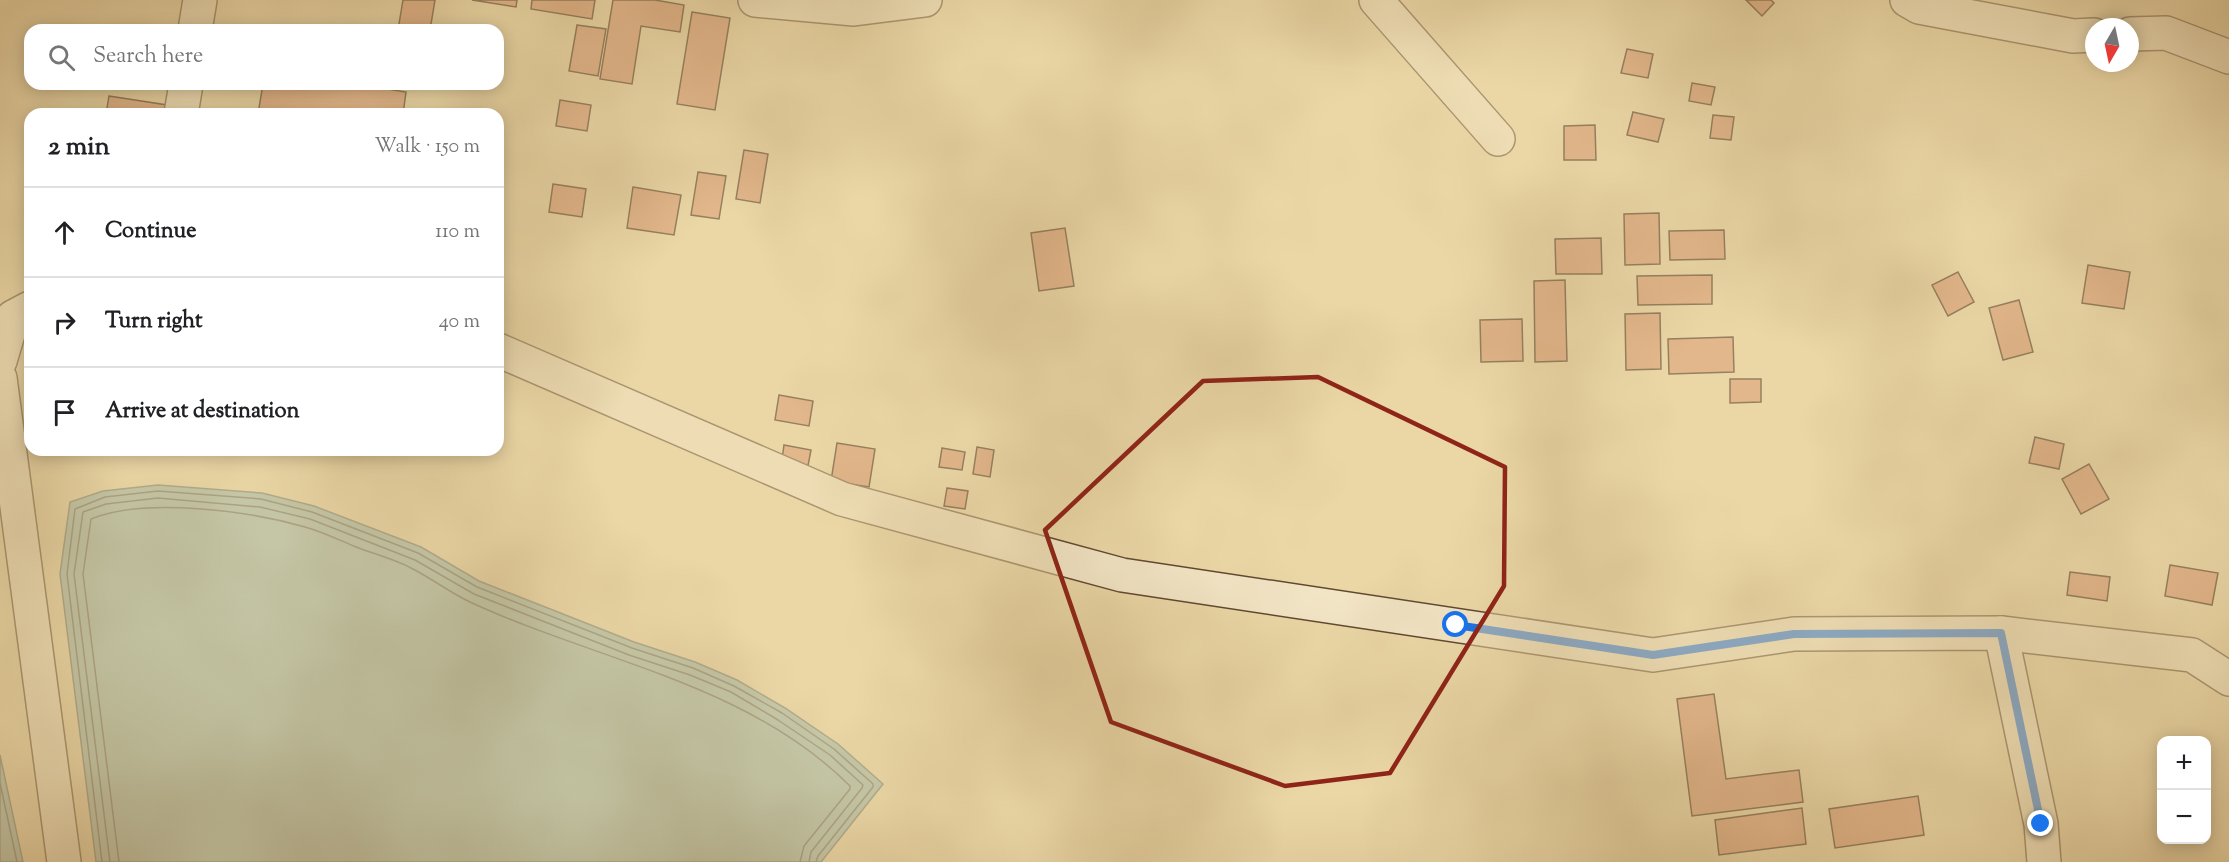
<!DOCTYPE html>
<html lang="en">
<head>
<meta charset="utf-8">
<style>
  body { margin:0; font-family:"Sorts Mill Goudy",serif; background:#f6f6f6; color:#202124 }
  .controls { position:absolute; right:18px; bottom:18px; display:grid; overflow:hidden; border-radius:12px; box-shadow:0 3px 15px #0003 }
  .controls button { width:54px; height:54px; display:grid; place-items:center; padding:0; border:0; border-bottom:2px solid #e0e0e0; background:#fff; color:#202124; font:30px sans-serif }
  .compass { position:absolute; left:2085px; top:18px; width:54px; height:54px; border-radius:50%; background:#fff; box-shadow:0 3px 15px #0003; rotate:189deg }
  .stop { position:absolute; width:18px; height:18px; margin:-14px; border:4px solid #1a73e8; border-radius:50%; background:#fff }
  .stop.end { background:#1a73e8; border-color:#fff; box-shadow:0 2px 6px #0008 }
  .list { margin:0; padding:0; list-style:none }
  h2 { display:flex; justify-content:space-between; align-items:center; height:78px; margin:0; padding:0 24px; font-size:26px }
  h2 small { font-size:20px; font-weight:400; color:#757577 }
  .list li { display:grid; grid-template-columns:39px 1fr auto; gap:18px; align-items:center; box-sizing:border-box; height:90px; padding:0 24px; border-top:2px solid #e0e0e0 }
  .list b { display:block; font-size:22px; white-space:nowrap }
  .list em { font-size:20px; font-style:normal; color:#757577 }
  .icon { flex:none; width:33px; height:33px; fill:none; stroke:currentColor; stroke-width:2; stroke-linecap:round; stroke-linejoin:round }
  .map { position:relative; flex:none; width:2229px; height:862px; overflow:hidden }
  .search { position:absolute; background:#fff; box-shadow:0 3px 15px #0003; left:24px; top:24px; width:480px; height:66px; display:flex; align-items:center; gap:15px; box-sizing:border-box; padding:0 21px; border-radius:18px; color:#757577; font-size:22px }
  .panel { position:absolute; background:#fff; box-shadow:0 3px 15px #0003; left:24px; top:108px; width:480px; height:348px; border-radius:18px }
  .map>svg:first-child { display:block }
  .water { fill:#99b8ae; stroke:#6f786c; stroke-width:1.5 }
  .lines { fill:none; stroke-linecap:round; stroke-linejoin:round }
  .shore { stroke:#65685c; stroke-width:1.5 }
  .building { fill:#d7906b; stroke:#31180a; stroke-width:1.5 }
  .street-casing { stroke:#604831; stroke-width:36 }
  .street { stroke:#f2e5c5; stroke-width:33 }
  .route { stroke:#1a73e8; stroke-width:8 }
  .marked { fill:none; stroke:#8f2418; stroke-width:4.5; stroke-linejoin:round }
</style>
</head>
<body>
<div class="map">
<svg width="2229" height="862" viewBox="0 0 2229 862">
  <rect width="100%" height="100%" fill="#ebd7a6"/>
  <filter id="stains"><feTurbulence type="fractalNoise" baseFrequency=".00333" numOctaves="4"/><feColorMatrix values="0 0 0 0 .2 0 0 0 0 .09 0 0 0 0 .02 0 0 0 .5 -.17"/></filter>
  <radialGradient id="worn" r=".72"><stop offset=".6" stop-color="#630" stop-opacity="0"/><stop offset="1" stop-color="#630" stop-opacity=".3"/></radialGradient>
  <!-- water -->
  <g class="water">
    <path d="M158 485 262 493 314 506 421 547 479 581 634 642 695 662 737 680 785 708 838 744 883 784 821 862H96L60 574 70 502 103 491Z"/>
    <path d="M0 755 23 862H0Z"/>
  </g>
  <g class="lines">
    <!-- shore -->
    <g class="shore">
      <path d="M0 783 17 862"/>
      <path d="M102 862 67 574 75 509 105 497 158 491 261 499 312 512 418 553 477 587 632 648 693 668 734 686 782 713 834 749 873 784V787L818 856 816 862"/>
      <path d="M110 862 74 574 83 512 106 504 158 498 260 507 310 519 415 560 474 594 629 655 690 675 731 692 778 720 830 755 863 785 862 788 811 852 809 862"/>
      <path d="M119 862 83 574 91 519C145 497 250 511 305 527 323 532 339 540 356 547 374 554 394 559 411 568 431 578 449 592 470 602 597 661 747 683 850 786V789L804 846 800 862"/>
    </g>
  </g>
  <!-- building -->
  <g class="building">
    <path d="M403 0H435L430 30H398Z"/>
    <path d="M472 0H517L516 7Z"/>
    <path d="M532 0H595L592 19 531 9Z"/>
    <path d="M613 0H655L684 5 680 32 641 26 632 84 600 79Z"/>
    <path d="M1746 0H1771L1774 3 1762 16Z"/>
    <path d="M692 12 730 18 715 110 677 104Z"/>
    <path d="M577 25 606 29 598 76 569 71Z"/>
    <path d="M1627 49 1653 54 1648 78 1621 73Z"/>
    <path d="M1692 83 1715 87 1711 105 1689 101Z"/>
    <path d="M263 84H357L406 92 403 114H305L289 112V114H258Z"/>
    <path d="M109 96 167 105 166 114H106Z"/>
    <path d="M560 100 591 105 587 131 556 126Z"/>
    <path d="M1633 112 1664 119 1658 142 1627 135Z"/>
    <path d="M1713 115 1734 117 1731 140 1710 138Z"/>
    <path d="M1595 125 1596 160H1564V126Z"/>
    <path d="M744 150 768 154 760 203 736 199Z"/>
    <path d="M698 172 726 176 719 219 691 215Z"/>
    <path d="M553 184 586 189 582 217 549 212Z"/>
    <path d="M633 187 681 195 674 235 627 228Z"/>
    <path d="M1659 213 1660 264 1625 265 1624 214Z"/>
    <path d="M1065 228 1074 286 1039 291 1031 233Z"/>
    <path d="M1724 230 1725 259 1670 260 1669 231Z"/>
    <path d="M1601 238 1602 274H1556L1555 239Z"/>
    <path d="M2088 265 2130 272 2124 309 2082 303Z"/>
    <path d="M1958 272 1974 302 1948 316 1932 285Z"/>
    <path d="M1712 275V304L1638 305 1637 276Z"/>
    <path d="M1565 280 1567 361 1535 362 1534 281Z"/>
    <path d="M2019 300 2033 352 2003 360 1989 308Z"/>
    <path d="M1660 313 1661 369 1626 370 1625 314Z"/>
    <path d="M1522 319 1523 361 1481 362 1480 320Z"/>
    <path d="M1733 337 1734 372 1669 374 1668 339Z"/>
    <path d="M1730 379H1761V402L1730 403Z"/>
    <path d="M779 395 813 401 809 426 775 420Z"/>
    <path d="M2035 437 2064 444 2059 469 2029 463Z"/>
    <path d="M837 443 875 449 869 487 831 481Z"/>
    <path d="M784 445 811 450 807 471 781 467Z"/>
    <path d="M977 447 994 450 990 477 973 474Z"/>
    <path d="M942 448 965 452 962 470 939 467Z"/>
    <path d="M2089 464 2109 499 2081 514 2062 479Z"/>
    <path d="M947 488 968 491 965 509 944 506Z"/>
    <path d="M2170 565 2218 573 2212 605 2165 596Z"/>
    <path d="M2070 572 2110 577 2107 601 2067 595Z"/>
    <path d="M1714 694 1726 779 1799 770 1803 802 1692 816 1677 699Z"/>
    <path d="M1918 796 1924 835 1835 848 1829 809Z"/>
    <path d="M1802 808 1806 844 1719 855 1715 820Z"/>
  </g>
  <g class="lines">
    <!-- street casing -->
    <g class="street-casing">
      <g id="street">
        <path d="M755 0 854 9 925 0"/>
        <path d="M1376 0 1498 139"/>
        <path d="M1907 0 1919 7 2073 36 2094 35"/>
        <path d="M195 30 200 0"/>
        <path d="M2130 34 2166 33 2229 57"/>
        <path d="M181 114 186 84"/>
        <path d="M498 350 842 499 1122 575 1653 655 1794 634 2001 633 2192 655 2229 679"/>
        <path d="M0 361 13 317 30 308"/>
        <path d="M0 378 64 862"/>
        <path d="M2001 633 2041 824 2044 862"/>
      </g>
    </g>
    <!-- street -->
    <use href="#street" class="street"/>
  </g>
  <g class="lines">
    <!-- route -->
    <path class="route" d="M1456 625 1653 655 1794 634 2001 633 2041 824"/>
  </g>
  <!-- marked area -->
  <path d="M0 0H2229V862H0ZM1318 377 1505 467 1504 586 1390 773 1285 786 1111 722 1045 530 1203 381Z" fill="#ebd7a6" fill-opacity=".55" fill-rule="evenodd"/>
  <path class="marked" d="M1318 377 1505 467 1504 586 1390 773 1285 786 1111 722 1045 530 1203 381Z"/>
  <rect width="100%" height="100%" filter="url(#stains)"/>
  <rect width="100%" height="100%" fill="url(#worn)"/>
</svg>
<div class="controls">
<button>+</button>
<button>−</button>
</div>
<svg class="compass" viewBox="-18 -18 36 36"><path d="M0-13l5 13h-10z" fill="#e53935"/><path d="M0 13l5-13h-10z" fill="#757577"/></svg>
<div class="stop" style="left:1456px;top:625px"></div>
<div class="stop end" style="left:2041px;top:824px"></div>
<div class="search"><svg class="icon" aria-label="search" viewBox="0 0 24 24"><circle cx="10" cy="10" r="6"/><path d="M15 15l6 6"/></svg>Search here</div>
<section class="panel">
<h2>2 min<small>Walk · 150 m</small></h2>
<ul class="list">
<li><svg class="icon" aria-label="ahead" viewBox="0 0 24 24"><path d="M12 20V5M6 11l6-6 6 6"/></svg><div><b>Continue</b></div><em>110 m</em></li>
<li><svg class="icon" aria-label="right" viewBox="0 0 24 24"><path d="M7 20v-9h11M14 6l5 5-5 5"/></svg><div><b>Turn right</b></div><em>40 m</em></li>
<li><svg class="icon" aria-label="arrive" viewBox="0 0 24 24"><path d="M6 21V4h12l-3 4 3 4H6"/></svg><div><b>Arrive at destination</b></div></li>
</ul>
</section>
</div>
</body>
</html>
